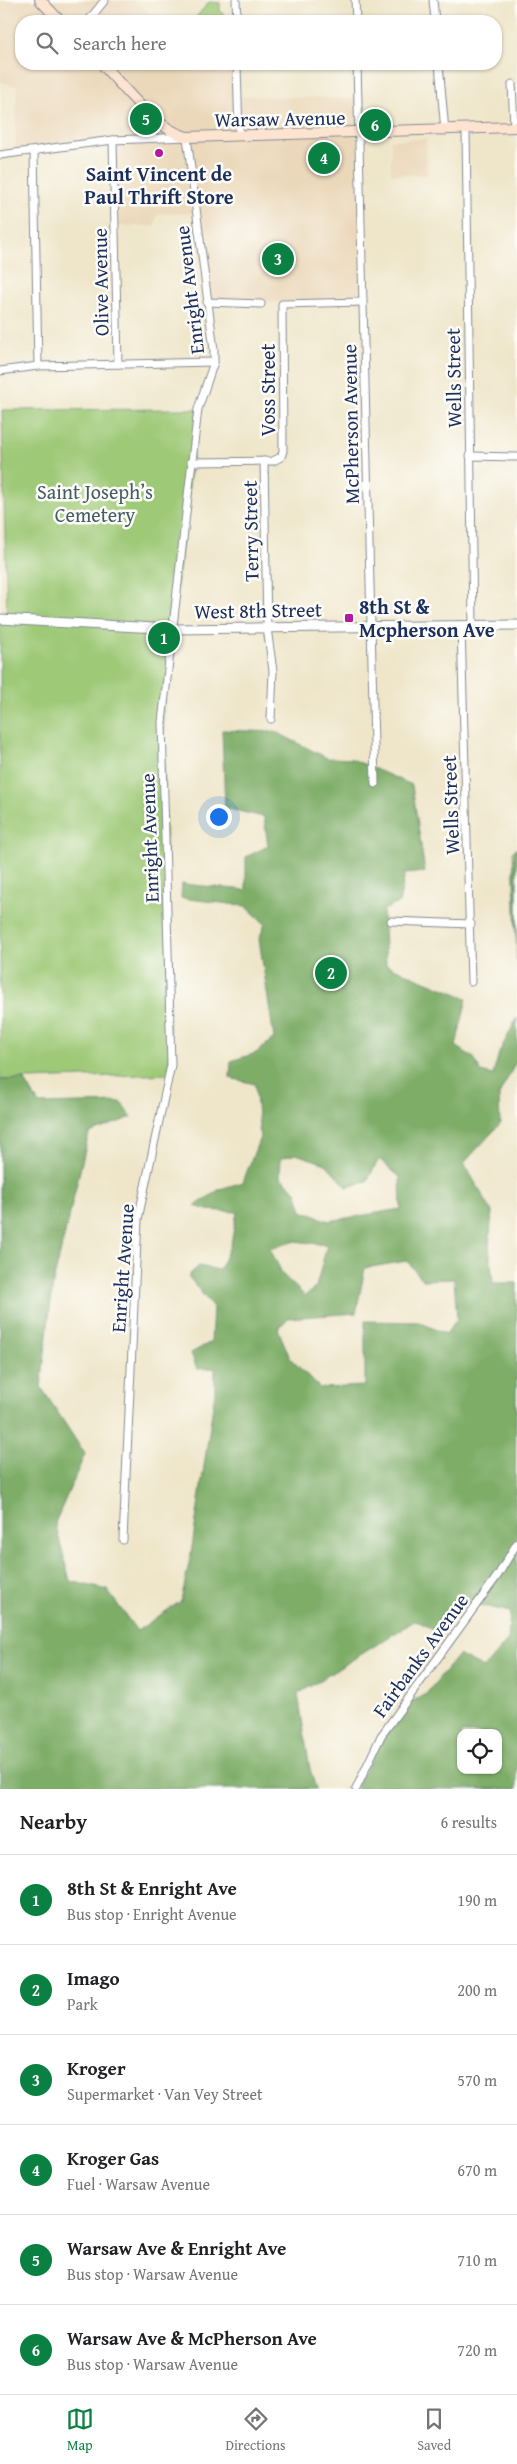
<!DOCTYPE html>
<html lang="en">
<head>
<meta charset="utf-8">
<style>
  body { margin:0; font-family:"Gentium Book Plus",serif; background:#f2f2f2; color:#202124 }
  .controls { position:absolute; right:15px; bottom:15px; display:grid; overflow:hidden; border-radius:10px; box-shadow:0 1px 4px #0004 }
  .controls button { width:45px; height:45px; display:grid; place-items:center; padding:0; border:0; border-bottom:1px solid #e0e0e0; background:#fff; color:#202124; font:25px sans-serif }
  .you { position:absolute; left:218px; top:816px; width:18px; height:18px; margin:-12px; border:4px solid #fff; border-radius:50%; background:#1a73e8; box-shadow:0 0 0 8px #1a73e833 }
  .badge { display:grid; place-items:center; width:32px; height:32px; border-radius:50%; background:#0b8043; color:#fff; font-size:16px; font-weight:700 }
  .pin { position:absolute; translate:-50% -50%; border:2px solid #fff; box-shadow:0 1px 5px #0006 }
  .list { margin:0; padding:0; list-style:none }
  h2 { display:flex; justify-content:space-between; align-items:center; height:65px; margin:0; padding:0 20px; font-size:21px }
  h2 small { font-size:16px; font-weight:400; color:#757577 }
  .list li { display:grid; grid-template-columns:32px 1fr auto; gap:15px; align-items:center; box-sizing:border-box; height:90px; padding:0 20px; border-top:1px solid #e0e0e0 }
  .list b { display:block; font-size:19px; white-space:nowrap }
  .list p { margin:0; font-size:16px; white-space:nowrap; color:#757577 }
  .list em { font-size:16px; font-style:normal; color:#757577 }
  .icon { flex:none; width:28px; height:28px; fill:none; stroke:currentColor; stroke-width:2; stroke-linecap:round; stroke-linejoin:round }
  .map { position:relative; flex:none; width:517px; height:1789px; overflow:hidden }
  .search { position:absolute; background:#fff; box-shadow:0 1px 4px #0004; left:15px; right:15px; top:15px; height:55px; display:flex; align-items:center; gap:12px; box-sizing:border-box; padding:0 18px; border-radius:20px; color:#757577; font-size:19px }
  .sheet { height:605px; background:#fff }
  nav { display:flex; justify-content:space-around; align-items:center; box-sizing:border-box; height:70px; border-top:1px solid #e0e0e0; background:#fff; font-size:14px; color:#757577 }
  nav a { display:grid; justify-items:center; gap:2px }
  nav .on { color:#0b8043 }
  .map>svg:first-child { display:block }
  .built { fill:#ebd8ba }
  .green { fill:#9ec977; stroke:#5c7c6a }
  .forest { fill:#7ead68; stroke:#4c6e63; fill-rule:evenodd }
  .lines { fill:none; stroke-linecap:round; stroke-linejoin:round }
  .minor-casing { stroke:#858a94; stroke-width:9 }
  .tertiary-casing { stroke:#858a94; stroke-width:11 }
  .secondary-casing { stroke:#858a94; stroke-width:12 }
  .minor { stroke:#fff; stroke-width:7 }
  .tertiary { stroke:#fff; stroke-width:9 }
  .secondary { stroke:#fde4d1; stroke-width:10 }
  .poi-dot { fill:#b5179e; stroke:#fdfcf7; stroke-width:2 }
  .labels { text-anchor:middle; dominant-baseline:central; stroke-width:5; stroke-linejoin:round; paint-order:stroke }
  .street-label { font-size:20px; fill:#1b2f5e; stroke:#fdfcf7 }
  .poi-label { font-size:20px; font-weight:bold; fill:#1b2f5e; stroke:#fdfcf7 }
  .park-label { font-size:20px; fill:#425d66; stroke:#fdfcf7 }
</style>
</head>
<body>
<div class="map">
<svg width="517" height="1789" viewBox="0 0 517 1789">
  <rect width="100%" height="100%" fill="#fdfcf7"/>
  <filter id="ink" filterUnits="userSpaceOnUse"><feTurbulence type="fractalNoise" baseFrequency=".02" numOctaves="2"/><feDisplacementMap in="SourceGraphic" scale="10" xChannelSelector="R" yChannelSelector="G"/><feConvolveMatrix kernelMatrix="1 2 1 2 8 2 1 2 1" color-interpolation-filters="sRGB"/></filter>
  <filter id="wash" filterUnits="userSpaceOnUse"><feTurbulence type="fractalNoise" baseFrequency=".0096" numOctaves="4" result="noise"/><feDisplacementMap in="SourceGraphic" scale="20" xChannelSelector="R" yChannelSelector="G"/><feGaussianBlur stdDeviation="1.12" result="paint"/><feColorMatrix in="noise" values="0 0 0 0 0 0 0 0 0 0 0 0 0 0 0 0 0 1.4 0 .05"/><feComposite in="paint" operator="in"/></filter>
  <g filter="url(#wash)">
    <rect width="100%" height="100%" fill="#efe6ca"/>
    <!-- built -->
    <g class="built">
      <path d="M0 0H133L159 21H21V64H237L238 96 358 99 363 302H207L195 213 158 214 154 226H115L113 140 15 153 17 86 0 82Z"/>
      <path d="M426 139 427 175 391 174V140Z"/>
    </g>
    <!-- green -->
    <g class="green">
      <path d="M209 2 220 3V10L225 17 221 21H193Z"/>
      <path d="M198 409 163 706 170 1074 0 1080V619H7L2 410Z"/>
    </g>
    <!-- forest -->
    <g class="forest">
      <path d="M222 730 276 732 327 758 352 759 412 785 425 872 405 874 399 903 383 910 386 965 467 998 456 1046 474 1058 481 1072 493 1075 499 1053 517 1018V1060L499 1095 500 1124 464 1163 492 1212 489 1246 493 1283H517L515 1515 517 1516V1789H356L361 1776 403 1706 426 1694 458 1655 484 1668 508 1640 510 1612 467 1602 438 1633 416 1620 298 1694 310 1769 316 1789H0V1080L24 1079 39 1104 121 1102 132 1117 89 1133 53 1283 41 1387 85 1454 55 1523 70 1581 107 1590 137 1631 181 1601 191 1554 215 1392V1368L197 1369 191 1353 211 1342 213 1307 188 1276 199 1266 219 1270 231 1244 237 1212 207 1210 195 1206 220 1189 243 1182 260 1137 255 1084 230 1078 231 1061 256 1053 274 1038 259 939 265 924 246 906 181 898 182 884 246 890V857L268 846 264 817 225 808ZM296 1154 326 1164 347 1187 367 1181 379 1159 400 1177 401 1209 329 1221 302 1211 296 1191 280 1177 281 1158ZM295 1241 327 1245 316 1287 305 1296 283 1275 270 1249ZM407 1261 423 1280 454 1279 457 1319 446 1334 419 1322 365 1321V1386L320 1388 290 1358 278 1329 288 1318 356 1313 365 1268ZM461 1733H498V1770H461Z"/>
      <path d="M517 848V961L513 851Z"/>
    </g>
  </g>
  <g filter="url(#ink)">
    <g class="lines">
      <!-- minor casing -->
      <g class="minor-casing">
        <g id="minor">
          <path d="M236 0 237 21"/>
          <path d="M355 0 356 21"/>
          <path d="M433 0 435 21"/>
          <path d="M88 21 105 0"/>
          <path d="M237 64 239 136"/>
          <path d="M357 64 375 784"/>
          <path d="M439 64 445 131"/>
          <path d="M512 84 514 127"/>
          <path d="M466 130 473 626"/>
          <path d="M113 140 118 364"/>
          <path d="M34 151 38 366"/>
          <path d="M0 155 113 140 187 137 214 350V362L198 409 162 722 171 1065 138 1219 123 1540"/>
          <path d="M207 302 261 304"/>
          <path d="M0 371 38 366 214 362"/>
          <path d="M470 456 517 457"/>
          <path d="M264 461 267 628 273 671 271 719"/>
          <path d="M191 462 273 461 281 457 283 451 282 304 363 302"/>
          <path d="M461 626 471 982"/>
          <path d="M391 921 471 924"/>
          <path d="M356 1789 381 1736 498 1575 517 1543"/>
        </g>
      </g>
      <!-- tertiary casing -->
      <g class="tertiary-casing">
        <path id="tertiary" d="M0 619 172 629 517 625"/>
      </g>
      <!-- secondary casing -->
      <g class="secondary-casing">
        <g id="secondary">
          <path d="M40 0 60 21"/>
          <path d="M102 64C124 87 155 129 187 137L517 127"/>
        </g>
      </g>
      <!-- minor -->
      <use href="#minor" class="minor"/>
      <!-- tertiary -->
      <use href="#tertiary" class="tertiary"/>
      <!-- secondary -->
      <use href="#secondary" class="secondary"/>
    </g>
  </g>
  <!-- markers -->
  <g class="poi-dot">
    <circle cx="159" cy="153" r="5"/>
    <rect x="344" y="613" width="10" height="10" rx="2.5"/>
  </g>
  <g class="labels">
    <!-- street labels -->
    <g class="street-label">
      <text transform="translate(280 118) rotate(-1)">Warsaw Avenue</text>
      <text transform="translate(100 282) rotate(-91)">Olive Avenue</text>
      <text transform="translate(189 290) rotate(-97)">Enright Avenue</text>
      <text transform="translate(453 378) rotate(-91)">Wells Street</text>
      <text transform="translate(267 390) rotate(-90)">Voss Street</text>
      <text transform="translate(350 424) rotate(-91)">McPherson Avenue</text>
      <text transform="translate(250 531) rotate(-91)">Terry Street</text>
      <text transform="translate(258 610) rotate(-1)">West 8th Street</text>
      <text transform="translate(450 805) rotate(-92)">Wells Street</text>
      <text transform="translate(149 838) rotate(-92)">Enright Avenue</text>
      <text transform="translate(122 1268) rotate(-86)">Enright Avenue</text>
      <text transform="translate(420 1655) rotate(-54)">Fairbanks Avenue</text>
    </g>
    <!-- poi labels -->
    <g class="poi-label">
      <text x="159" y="173">Saint Vincent de<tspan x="159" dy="23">Paul Thrift Store</tspan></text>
      <text x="359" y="606" text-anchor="start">8th St &amp;<tspan x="359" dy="23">Mcpherson Ave</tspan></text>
    </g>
    <!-- park labels -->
    <g class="park-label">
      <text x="95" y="491">Saint Joseph’s<tspan x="95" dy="23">Cemetery</tspan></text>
    </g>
  </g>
</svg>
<div class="controls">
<button><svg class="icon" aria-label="locate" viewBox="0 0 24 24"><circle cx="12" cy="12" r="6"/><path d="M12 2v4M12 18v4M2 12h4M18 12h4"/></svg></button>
</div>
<div class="you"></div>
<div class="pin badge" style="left:164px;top:638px">1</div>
<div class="pin badge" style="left:331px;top:973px">2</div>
<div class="pin badge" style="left:278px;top:259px">3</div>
<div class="pin badge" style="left:324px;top:158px">4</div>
<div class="pin badge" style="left:146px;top:119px">5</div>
<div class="pin badge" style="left:375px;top:125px">6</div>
<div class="search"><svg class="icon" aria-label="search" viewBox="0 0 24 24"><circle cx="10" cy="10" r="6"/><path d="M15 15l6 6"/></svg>Search here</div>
</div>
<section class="sheet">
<h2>Nearby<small>6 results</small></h2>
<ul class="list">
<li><span class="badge">1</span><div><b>8th St &amp; Enright Ave</b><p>Bus stop · Enright Avenue</p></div><em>190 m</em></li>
<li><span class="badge">2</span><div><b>Imago</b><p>Park</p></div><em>200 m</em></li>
<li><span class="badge">3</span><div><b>Kroger</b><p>Supermarket · Van Vey Street</p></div><em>570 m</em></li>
<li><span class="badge">4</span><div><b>Kroger Gas</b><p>Fuel · Warsaw Avenue</p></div><em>670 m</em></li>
<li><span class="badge">5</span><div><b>Warsaw Ave &amp; Enright Ave</b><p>Bus stop · Warsaw Avenue</p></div><em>710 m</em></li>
<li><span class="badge">6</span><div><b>Warsaw Ave &amp; McPherson Ave</b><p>Bus stop · Warsaw Avenue</p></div><em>720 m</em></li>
</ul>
</section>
<nav>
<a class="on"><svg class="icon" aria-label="map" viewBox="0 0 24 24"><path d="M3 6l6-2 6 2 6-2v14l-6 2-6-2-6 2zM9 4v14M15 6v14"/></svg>Map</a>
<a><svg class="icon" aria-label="directions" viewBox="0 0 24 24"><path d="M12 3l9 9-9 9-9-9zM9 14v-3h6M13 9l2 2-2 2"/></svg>Directions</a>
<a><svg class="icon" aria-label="saved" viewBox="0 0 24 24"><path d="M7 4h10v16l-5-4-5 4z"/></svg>Saved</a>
</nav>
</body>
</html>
